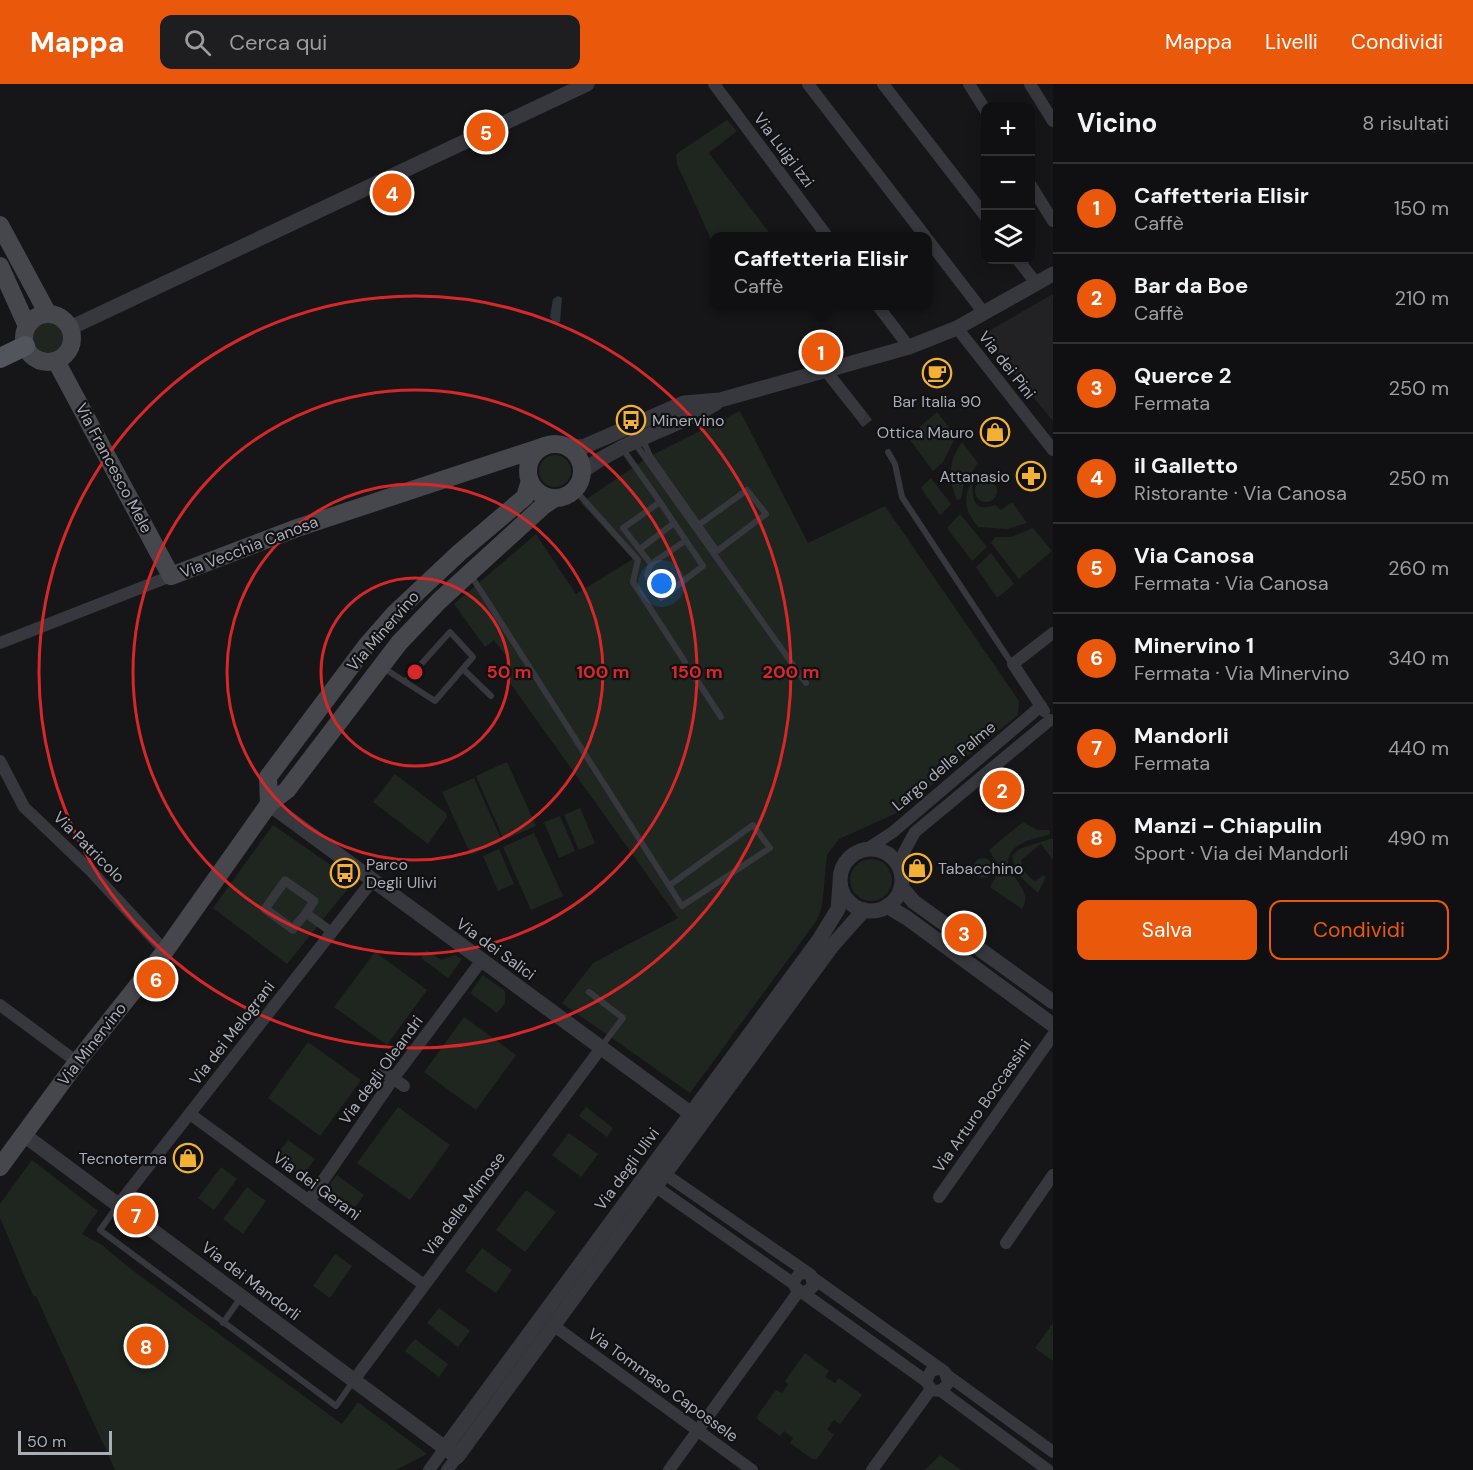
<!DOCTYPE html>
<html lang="it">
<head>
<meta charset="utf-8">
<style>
  body { margin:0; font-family:"DM Sans",sans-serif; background:#1e1e20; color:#f1f3f6 }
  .controls { position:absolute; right:18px; top:18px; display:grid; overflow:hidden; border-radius:12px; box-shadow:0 3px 15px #0003 }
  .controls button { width:54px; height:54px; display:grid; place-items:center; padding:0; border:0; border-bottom:2px solid #303032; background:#101012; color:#f1f3f6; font:30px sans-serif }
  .scale { position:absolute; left:18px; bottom:15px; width:94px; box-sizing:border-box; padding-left:6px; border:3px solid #a8adb8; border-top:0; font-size:16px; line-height:21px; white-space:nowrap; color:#a8adb8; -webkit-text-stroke:4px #111113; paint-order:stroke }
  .you { position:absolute; left:662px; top:500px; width:21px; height:21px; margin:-15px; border:4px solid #fff; border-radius:50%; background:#1a73e8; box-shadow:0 0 0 9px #1a73e833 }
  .badge { display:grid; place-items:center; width:39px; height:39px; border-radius:50%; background:#ea580c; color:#fff; font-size:20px; font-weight:700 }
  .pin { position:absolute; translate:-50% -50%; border:3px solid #fff; box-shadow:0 2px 6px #0006 }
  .popup { position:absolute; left:710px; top:148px; width:222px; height:78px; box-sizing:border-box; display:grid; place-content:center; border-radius:12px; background:#101012; filter:drop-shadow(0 2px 4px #0005); font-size:20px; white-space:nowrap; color:#9c9d9f }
  .popup b { font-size:22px; color:#f1f3f6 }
  .popup::after { content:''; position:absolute; left:50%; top:100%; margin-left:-12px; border:12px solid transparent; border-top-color:#101012 }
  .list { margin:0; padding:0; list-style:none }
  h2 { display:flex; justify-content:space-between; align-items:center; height:78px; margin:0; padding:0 24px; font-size:26px }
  h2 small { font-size:20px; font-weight:400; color:#9c9d9f }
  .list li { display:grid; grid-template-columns:39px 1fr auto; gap:18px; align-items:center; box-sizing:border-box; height:90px; padding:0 24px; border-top:2px solid #303032 }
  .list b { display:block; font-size:22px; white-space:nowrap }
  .list p { margin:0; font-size:20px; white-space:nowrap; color:#9c9d9f }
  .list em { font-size:20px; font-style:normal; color:#9c9d9f }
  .actions { display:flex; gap:12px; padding:18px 24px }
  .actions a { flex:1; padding:14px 0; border:2px solid #ea580c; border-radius:12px; text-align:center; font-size:21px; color:#ea580c }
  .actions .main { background:#ea580c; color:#fff }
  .icon { flex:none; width:33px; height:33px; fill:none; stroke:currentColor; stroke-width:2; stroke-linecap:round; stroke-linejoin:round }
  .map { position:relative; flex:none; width:1053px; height:1386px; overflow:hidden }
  header { display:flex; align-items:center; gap:36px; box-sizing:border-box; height:84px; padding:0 30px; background:#ea580c; color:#fff }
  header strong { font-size:28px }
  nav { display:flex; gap:33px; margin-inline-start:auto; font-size:21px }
  .search { width:420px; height:54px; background:#1e1e20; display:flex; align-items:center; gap:15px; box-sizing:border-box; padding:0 21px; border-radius:12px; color:#9c9d9f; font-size:22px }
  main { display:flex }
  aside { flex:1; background:#101012 }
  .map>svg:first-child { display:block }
  .built { fill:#222225 }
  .green { fill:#1e261f }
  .water { fill:#2c353c }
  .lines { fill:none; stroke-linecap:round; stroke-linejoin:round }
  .minor-tunnel { stroke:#333438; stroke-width:12; stroke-dasharray:12 6; stroke-linecap:butt }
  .service { stroke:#37383d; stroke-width:6 }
  .pedestrian { stroke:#37383d; stroke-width:9 }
  .minor { stroke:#37383d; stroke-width:12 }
  .tertiary { stroke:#37383d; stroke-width:15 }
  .secondary { stroke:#45474d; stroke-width:18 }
  .primary { stroke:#53555c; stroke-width:20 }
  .ring { fill:none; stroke:#d62828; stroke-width:3 }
  .labels { text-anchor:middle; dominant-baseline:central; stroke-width:4.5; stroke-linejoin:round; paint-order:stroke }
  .street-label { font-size:16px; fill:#a8adb8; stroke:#111113 }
  .poi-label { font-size:16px; fill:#a8adb8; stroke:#111113; text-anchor:start }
  .centre { fill:#d62828; stroke:#111113; stroke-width:3 }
  .ring-label { font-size:18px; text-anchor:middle; font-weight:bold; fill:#d62828; stroke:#111113; stroke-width:4.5; stroke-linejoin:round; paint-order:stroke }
</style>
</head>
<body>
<header>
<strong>Mappa</strong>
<div class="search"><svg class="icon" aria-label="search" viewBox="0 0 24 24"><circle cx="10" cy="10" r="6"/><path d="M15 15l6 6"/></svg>Cerca qui</div>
<nav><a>Mappa</a><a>Livelli</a><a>Condividi</a></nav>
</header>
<main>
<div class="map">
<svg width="1053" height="1386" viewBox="0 0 1053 1386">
  <rect width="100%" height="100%" fill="#161618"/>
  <!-- built -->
  <path class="built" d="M1053 210V337L982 251Z"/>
  <!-- green -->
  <g class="green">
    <path d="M727 36 737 47 709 69 771 151 714 152V162L677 80 676 70Z"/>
    <circle cx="49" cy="253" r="17"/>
    <path d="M740 327 808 459 885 422 1019 617 1018 631 897 729 839 755 827 771 822 822 817 836 690 1009 562 919 593 879 678 834 500 585 509 576 494 556 485 563 454 520 536 450 576 510 633 475 581 419 650 372Z"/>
    <path d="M937 328 956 352 943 378 933 387 908 353Z"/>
    <path d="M962 358 978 379 964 399 961 415 957 416C948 394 948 378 962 358Z"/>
    <circle cx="555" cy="387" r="16"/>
    <path d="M931 394 951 420 940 431 921 404Z"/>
    <circle cx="986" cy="407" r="11"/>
    <path d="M972 397C974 409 969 430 995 421L1001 426 1012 418 1027 439 1007 445 978 443C965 427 962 415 972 397Z"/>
    <path d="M960 430 987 463 972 477 947 444Z"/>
    <path d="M1033 444 1052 467 1019 495 991 459 995 453H1011Z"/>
    <path d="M991 469 1014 500 997 514 976 483Z"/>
    <path d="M507 678 536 742 504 756 476 692Z"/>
    <path d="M395 690 446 729 447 733 428 760 373 718Z"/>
    <path d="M474 694 502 757 471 771 442 708Z"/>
    <path d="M580 724 595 759 579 766 564 731Z"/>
    <path d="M560 732 575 767 559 774 544 738Z"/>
    <path d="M1023 738 1037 746H1050V750C1033 756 1008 758 1008 780L998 781 989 766Z"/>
    <path d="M273 741 354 797 287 880 213 824Z"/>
    <path d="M534 749 563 812 531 826 503 763Z"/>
    <path d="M1053 754V776L1041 760 1021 776C1023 786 1027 792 1035 797L1043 791 1046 793 1038 809 1016 789 1012 772 1019 765Z"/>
    <path d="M499 765 514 800 498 807 483 772Z"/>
    <circle cx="983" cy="784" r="10"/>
    <circle cx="871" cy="796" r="21"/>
    <path d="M1009 784C1016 798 1032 809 1022 825L990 803 999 787Z"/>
    <path d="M427 866 441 876 455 871 462 875 448 894 421 874Z"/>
    <path d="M375 868 427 906 387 961 334 923Z"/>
    <path d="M483 891 505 907V919L497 929 470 909Z"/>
    <path d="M464 933 516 971 476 1026 424 988Z"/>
    <path d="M308 958 361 996 320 1052 268 1014Z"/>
    <path d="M398 1023 450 1061 410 1116 357 1079Z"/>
    <path d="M586 1023 613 1044 607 1053 579 1032Z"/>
    <path d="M569 1049 598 1070 581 1093 552 1071Z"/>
    <path d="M288 1056 315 1075 302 1093 279 1076 280 1066Z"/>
    <path d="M32 1076 98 1127 82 1150 102 1161 132 1186 342 1340 358 1318 427 1370 396 1386H115L36 1212H33L0 1134V1120Z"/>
    <path d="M221 1083 237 1095 214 1126 198 1114Z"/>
    <path d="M337 1091 364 1111 356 1122 346 1124 324 1108Z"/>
    <path d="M247 1103 266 1117 243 1150 223 1135Z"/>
    <path d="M526 1106 556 1128 525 1168 496 1146Z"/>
    <path d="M482 1164 512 1186 496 1209 465 1187Z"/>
    <path d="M335 1170 352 1182 330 1214 313 1202Z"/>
    <path d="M439 1224 470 1247 458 1263 427 1239Z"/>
    <path d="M1053 1239V1277L1035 1264Z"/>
    <path d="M415 1255 448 1280 439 1293 405 1267Z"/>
    <path d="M805 1269 829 1287 825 1293 835 1299 839 1294 862 1311 840 1340 834 1336 827 1345 834 1351 817 1375H812L790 1359 793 1354 784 1347 780 1352 758 1336 757 1332 776 1306 782 1309 788 1300 785 1297Z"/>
    <path d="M940 1371 961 1386H925Z"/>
  </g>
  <!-- water -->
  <path class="water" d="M558 212 562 214 560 238 555 239 550 233 553 215Z"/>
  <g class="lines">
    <!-- minor-tunnel -->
    <path class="minor-tunnel" d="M860 330 871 344"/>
    <!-- service -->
    <g class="service">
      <path d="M642 354 650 372 717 467 766 430 747 406 700 440"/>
      <path d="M634 358 806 599"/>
      <path d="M622 364 660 418 623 444 651 480 647 491 661 514 703 482 660 418"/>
      <path d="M888 368 895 380 902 413 1012 580"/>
      <path d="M575 406 638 476 633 498 685 578"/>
      <path d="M640 465 674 439"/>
      <path d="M651 480 685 457"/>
      <path d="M470 490 682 822 770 764 753 741 670 801"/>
      <path d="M382 583 435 617 473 573 450 548 405 598"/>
      <path d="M463 585 491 612"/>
      <path d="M691 587 721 633"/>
      <path d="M589 908 623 934 601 963"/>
      <path d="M118 1121 100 1146 336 1322 354 1296"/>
      <path d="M223 1239 242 1212"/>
    </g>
    <!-- pedestrian -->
    <path class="pedestrian" d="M306 829 293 845 265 825 285 797 314 817 306 829 332 848"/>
    <!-- minor -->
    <g class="minor">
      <path d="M714 0 827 152"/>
      <path d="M808 0 925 152"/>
      <path d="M883 0 986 133"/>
      <path d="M969 0 986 27"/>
      <path d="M1030 0 1053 37"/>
      <path d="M1030 100 1053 137"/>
      <path d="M928 156 984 229"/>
      <path d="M1018 176 1037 200"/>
      <path d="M878 222 909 263"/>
      <path d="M957 244 1053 366"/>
      <path d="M826 287 860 330"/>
      <path d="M0 559 171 492"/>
      <path d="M1044 627 1013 580 1053 549"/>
      <path d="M0 677 24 723 91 787 165 867"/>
      <path d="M867 765 893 748 1041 622"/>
      <path d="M902 791 904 768 915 748 1050 636"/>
      <path d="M0 921 77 978"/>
      <path d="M384 988 404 1002"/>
      <path d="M190 1030 424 1201"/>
      <path d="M659 1086 811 1191 813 1203 803 1209 795 1203 794 1197 799 1190 805 1189"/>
      <path d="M649 1098 794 1200"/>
      <path d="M939 1113 1053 951"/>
      <path d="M309 1117 393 995 482 876"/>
      <path d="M118 1121 372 797"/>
      <path d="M1006 1159 1053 1091"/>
      <path d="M813 1194 945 1288 948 1299C944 1306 938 1309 931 1305L926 1297 931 1287 938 1285"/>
      <path d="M803 1209 926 1297"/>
      <path d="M554 1242 752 1386"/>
      <path d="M947 1291 1053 1368"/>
      <path d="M354 1296 601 964"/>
      <path d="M941 1307 1048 1386"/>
      <path d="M429 1386 445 1364"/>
      <path d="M447 1386 457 1373"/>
      <path d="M669 1386 799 1207"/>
      <path d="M872 1386 931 1305"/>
    </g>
    <!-- tertiary -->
    <g class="tertiary">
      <path d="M70 244 587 0"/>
      <path d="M566 362 583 363 684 319 720 316 909 263 957 244 1053 190"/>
      <path d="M583 387C623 357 673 345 716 319"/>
      <path d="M269 720 697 1034"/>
      <circle cx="871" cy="796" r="31"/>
      <path d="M901 803 914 818 1053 918"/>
      <path d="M887 822 907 834 1053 941"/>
      <path d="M24 1051 457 1373 832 862 864 826"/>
      <path d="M445 1364 819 856 838 825 840 800"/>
    </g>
    <!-- secondary -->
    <g class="secondary">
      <path d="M0 141 48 230"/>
      <path d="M0 182 27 242"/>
      <circle cx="48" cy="254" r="24"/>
      <path d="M56 277 171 492 297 444 545 362"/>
      <circle cx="555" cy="387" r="27"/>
      <path d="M269 720 268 693 367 561 395 529 459 469 525 413 530 397"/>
      <path d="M0 1083 77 978 165 867 269 720 287 706 399 559 439 517 543 422 555 414"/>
    </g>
    <!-- primary -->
    <path class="primary" d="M0 274 25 262"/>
  </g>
  <!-- distance rings -->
  <g class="ring">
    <circle cx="415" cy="588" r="94"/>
    <circle cx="415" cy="588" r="188"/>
    <circle cx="415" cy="588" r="282"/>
    <circle cx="415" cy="588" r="376"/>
  </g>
  <!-- icons -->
  <defs>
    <g id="cafe-ring" transform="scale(1.5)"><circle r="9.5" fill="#111113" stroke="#f2b134" stroke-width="1.5"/><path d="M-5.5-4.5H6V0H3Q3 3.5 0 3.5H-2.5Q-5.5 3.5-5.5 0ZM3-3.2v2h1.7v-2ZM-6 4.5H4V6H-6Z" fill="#f2b134"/></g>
    <g id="bus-ring" transform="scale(1.5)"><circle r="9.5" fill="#111113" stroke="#f2b134" stroke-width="1.5"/><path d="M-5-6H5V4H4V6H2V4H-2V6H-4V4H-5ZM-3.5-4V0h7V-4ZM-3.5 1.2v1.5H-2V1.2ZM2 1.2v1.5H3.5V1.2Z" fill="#f2b134"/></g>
    <g id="shop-ring" transform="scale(1.5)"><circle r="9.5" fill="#111113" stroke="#f2b134" stroke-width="1.5"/><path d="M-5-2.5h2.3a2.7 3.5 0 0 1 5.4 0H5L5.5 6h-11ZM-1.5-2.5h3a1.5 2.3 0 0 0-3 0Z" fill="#f2b134"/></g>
    <g id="pharmacy-ring" transform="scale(1.5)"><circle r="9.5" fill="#111113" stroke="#f2b134" stroke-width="1.5"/><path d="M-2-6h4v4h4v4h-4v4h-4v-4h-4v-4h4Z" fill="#f2b134"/></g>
  </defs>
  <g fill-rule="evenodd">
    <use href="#cafe-ring" x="937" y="289"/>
    <use href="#bus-ring" x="631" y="336"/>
    <use href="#shop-ring" x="995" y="348"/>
    <use href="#pharmacy-ring" x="1031" y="392"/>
    <use href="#shop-ring" x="917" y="784"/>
    <use href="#bus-ring" x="345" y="789"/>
    <use href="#shop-ring" x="188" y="1074"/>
  </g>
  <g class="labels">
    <!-- street labels -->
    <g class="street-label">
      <text transform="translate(784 66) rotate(53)">Via Luigi Izzi</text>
      <text transform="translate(1007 281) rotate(52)">Via dei Pini</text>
      <text transform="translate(114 384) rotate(62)">Via Francesco Mele</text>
      <text transform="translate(249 463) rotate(-21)">Via Vecchia Canosa</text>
      <text transform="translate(383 547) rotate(-49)">Via Minervino</text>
      <text transform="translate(944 682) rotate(-40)">Largo delle Palme</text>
      <text transform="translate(89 763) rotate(45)">Via Patricolo</text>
      <text transform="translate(496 865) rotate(36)">Via dei Salici</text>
      <text transform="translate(232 949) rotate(-52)">Via dei Melograni</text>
      <text transform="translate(92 960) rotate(-52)">Via Minervino</text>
      <text transform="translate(381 986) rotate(-54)">Via degli Oleandri</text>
      <text transform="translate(982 1022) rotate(-55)">Via Arturo Boccassini</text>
      <text transform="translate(627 1085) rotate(-54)">Via degli Ulivi</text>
      <text transform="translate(317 1102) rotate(36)">Via dei Gerani</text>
      <text transform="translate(464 1120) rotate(-53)">Via delle Mimose</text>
      <text transform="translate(251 1197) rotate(37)">Via dei Mandorli</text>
      <text transform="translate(663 1301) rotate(36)">Via Tommaso Capossele</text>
    </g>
    <!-- poi labels -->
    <g class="poi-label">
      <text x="937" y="317" text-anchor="middle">Bar Italia 90</text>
      <text x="652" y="336">Minervino</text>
      <text x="974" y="348" text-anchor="end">Ottica Mauro</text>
      <text x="1010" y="392" text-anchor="end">Attanasio</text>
      <text x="366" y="780">Parco<tspan x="366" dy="18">Degli Ulivi</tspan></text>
      <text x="938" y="784">Tabacchino</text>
      <text x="167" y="1074" text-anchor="end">Tecnoterma</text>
    </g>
  </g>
  <circle cx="415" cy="588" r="9" class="centre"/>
  <g class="ring-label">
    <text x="509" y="594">50 m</text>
    <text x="603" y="594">100 m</text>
    <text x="697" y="594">150 m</text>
    <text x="791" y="594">200 m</text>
  </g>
</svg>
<div class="controls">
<button>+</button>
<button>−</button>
<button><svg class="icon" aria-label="layers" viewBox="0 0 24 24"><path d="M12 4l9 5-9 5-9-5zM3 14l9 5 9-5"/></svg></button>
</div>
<div class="scale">50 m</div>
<div class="you"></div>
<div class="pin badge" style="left:821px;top:268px">1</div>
<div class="popup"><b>Caffetteria Elisir</b>Caffè</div>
<div class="pin badge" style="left:1002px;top:706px">2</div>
<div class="pin badge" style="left:964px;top:849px">3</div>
<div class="pin badge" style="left:392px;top:109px">4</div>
<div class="pin badge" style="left:486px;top:48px">5</div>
<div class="pin badge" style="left:156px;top:895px">6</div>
<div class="pin badge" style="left:136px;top:1131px">7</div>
<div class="pin badge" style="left:146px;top:1262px">8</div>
</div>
<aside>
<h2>Vicino<small>8 risultati</small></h2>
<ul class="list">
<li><span class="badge">1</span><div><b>Caffetteria Elisir</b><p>Caffè</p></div><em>150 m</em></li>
<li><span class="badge">2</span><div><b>Bar da Boe</b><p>Caffè</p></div><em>210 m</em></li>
<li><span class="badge">3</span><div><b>Querce 2</b><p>Fermata</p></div><em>250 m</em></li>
<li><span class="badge">4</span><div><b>il Galletto</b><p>Ristorante · Via Canosa</p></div><em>250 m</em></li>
<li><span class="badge">5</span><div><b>Via Canosa</b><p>Fermata · Via Canosa</p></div><em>260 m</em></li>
<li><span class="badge">6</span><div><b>Minervino 1</b><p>Fermata · Via Minervino</p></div><em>340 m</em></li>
<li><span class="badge">7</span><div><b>Mandorli</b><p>Fermata</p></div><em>440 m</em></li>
<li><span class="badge">8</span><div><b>Manzi - Chiapulin</b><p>Sport · Via dei Mandorli</p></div><em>490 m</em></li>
</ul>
<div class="actions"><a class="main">Salva</a><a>Condividi</a></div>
</aside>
</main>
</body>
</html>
